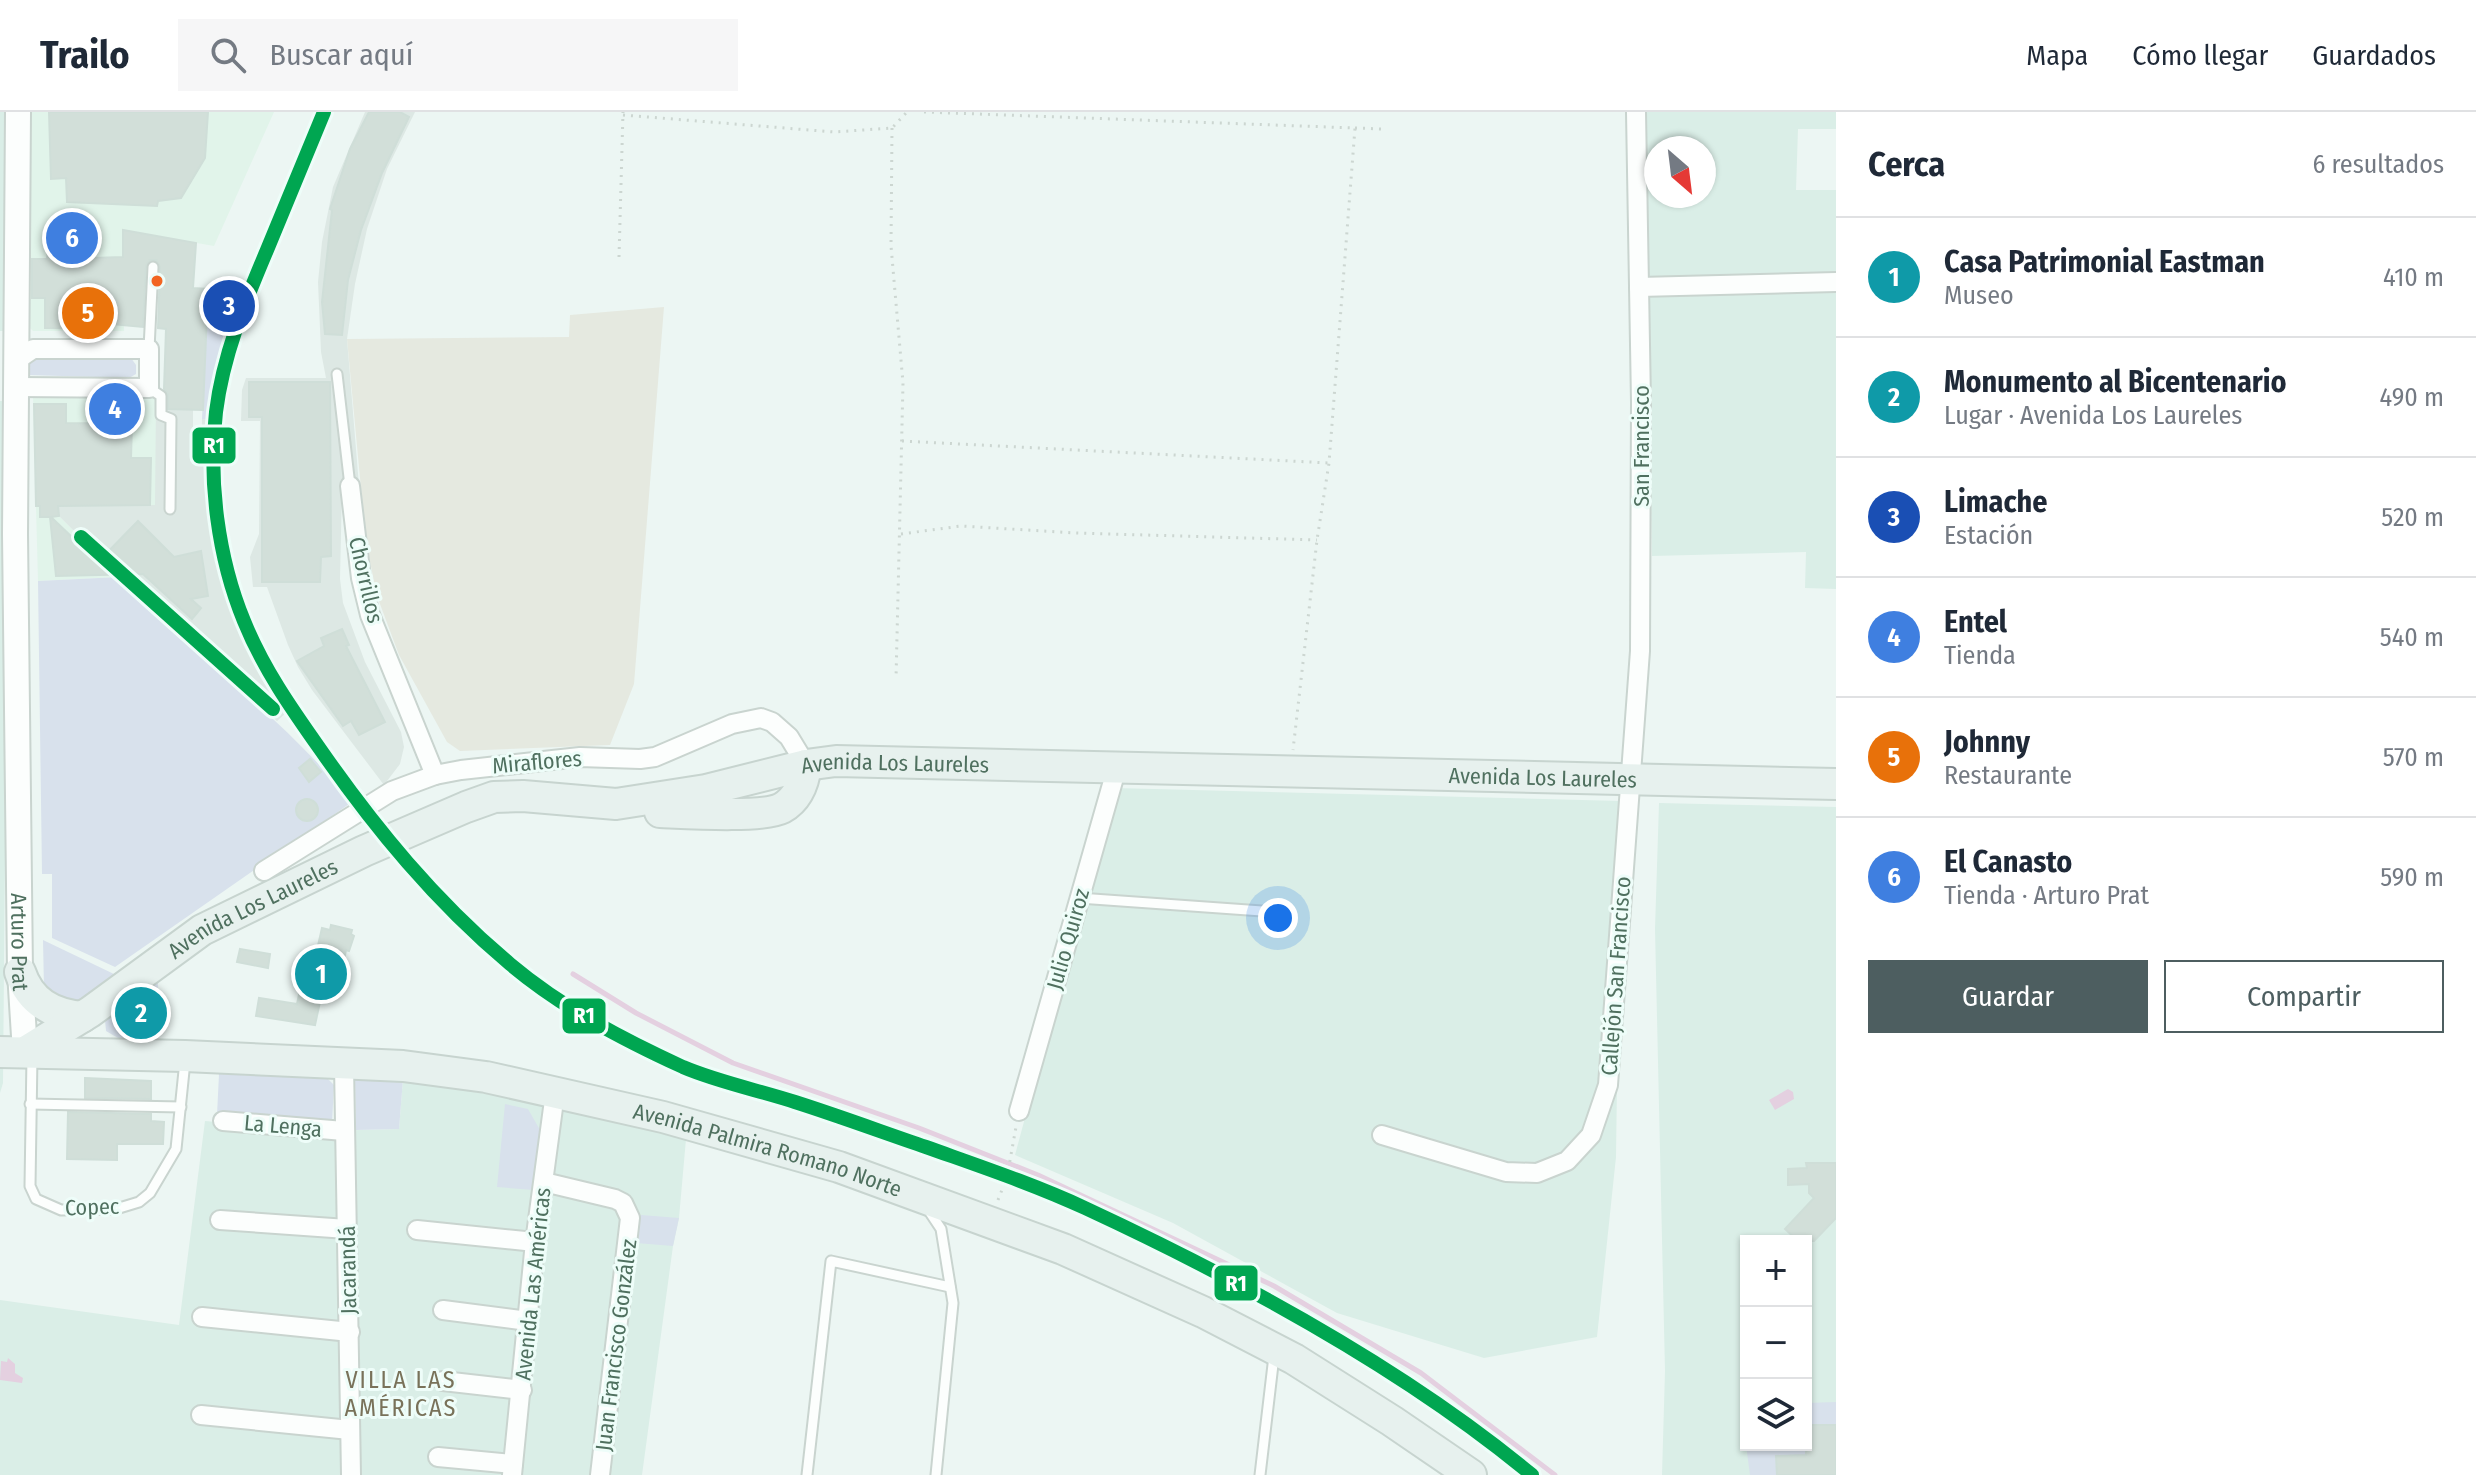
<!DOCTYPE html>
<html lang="es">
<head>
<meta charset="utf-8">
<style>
  body { margin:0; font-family:"Fira Sans Condensed",sans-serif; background:#f6f6f7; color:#1f2937 }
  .controls { position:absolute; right:24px; bottom:24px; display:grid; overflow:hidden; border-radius:0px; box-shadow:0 2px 6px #0004 }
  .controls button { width:72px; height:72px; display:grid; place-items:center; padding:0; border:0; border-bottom:2px solid #e0e1e3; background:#fff; color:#1f2937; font:40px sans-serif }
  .compass { position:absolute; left:1644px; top:24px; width:72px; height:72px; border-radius:50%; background:#fff; box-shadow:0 2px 6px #0004; rotate:152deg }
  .you { position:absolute; left:1278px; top:806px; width:28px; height:28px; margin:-20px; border:6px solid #fff; border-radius:50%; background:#1a73e8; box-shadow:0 0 0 12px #1a73e833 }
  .badge { display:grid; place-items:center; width:52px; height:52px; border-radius:50%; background:#4d5e60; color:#fff; font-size:26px; font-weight:700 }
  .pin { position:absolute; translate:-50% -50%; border:4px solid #fff; box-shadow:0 2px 8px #0006 }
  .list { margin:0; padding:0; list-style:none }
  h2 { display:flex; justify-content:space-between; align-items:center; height:104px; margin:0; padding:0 32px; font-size:34px }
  h2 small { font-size:26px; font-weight:400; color:#747a83 }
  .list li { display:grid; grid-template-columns:52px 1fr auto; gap:24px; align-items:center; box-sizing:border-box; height:120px; padding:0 32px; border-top:2px solid #e0e1e3 }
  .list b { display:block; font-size:30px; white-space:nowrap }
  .list p { margin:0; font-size:26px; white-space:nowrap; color:#747a83 }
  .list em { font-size:26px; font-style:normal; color:#747a83 }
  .actions { display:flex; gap:16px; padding:24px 32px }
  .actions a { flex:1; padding:18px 0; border:2px solid #4d5e60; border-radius:0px; text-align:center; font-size:28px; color:#4d5e60 }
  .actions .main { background:#4d5e60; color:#fff }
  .icon { flex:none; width:44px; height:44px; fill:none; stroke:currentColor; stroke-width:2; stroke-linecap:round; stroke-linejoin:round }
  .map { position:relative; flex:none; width:1836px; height:1363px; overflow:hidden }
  header { display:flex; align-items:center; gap:48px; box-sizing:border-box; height:112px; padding:0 40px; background:#fff; border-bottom:2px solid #e0e1e3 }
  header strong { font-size:38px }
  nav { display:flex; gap:44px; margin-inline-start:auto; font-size:28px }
  .search { width:560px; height:72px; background:#f6f6f7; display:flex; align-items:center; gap:20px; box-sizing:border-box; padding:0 28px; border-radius:0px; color:#747a83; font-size:30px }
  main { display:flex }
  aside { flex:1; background:#fff }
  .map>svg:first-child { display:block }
  .residential { fill:#daeee7; fill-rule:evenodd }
  .commercial { fill:#e1f4ea }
  .industrial { fill:#dde8e4 }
  .education { fill:#e5e9e0 }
  .green { fill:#d8e1ec }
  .water { fill:#e4d0e0 }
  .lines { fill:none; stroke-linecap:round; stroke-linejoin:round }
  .stream { stroke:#e4d0e0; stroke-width:5 }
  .building { fill:#d2dfd9; stroke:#cfded8; stroke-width:2 }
  .service-casing { stroke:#c9d4cf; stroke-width:13 }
  .minor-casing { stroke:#c9d4cf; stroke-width:22 }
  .tertiary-casing { stroke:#c9d4cf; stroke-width:28 }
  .primary-casing { stroke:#c7d4cf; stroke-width:34 }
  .path { stroke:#ccd6d1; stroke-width:3; stroke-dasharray:2 6; stroke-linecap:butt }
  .service { stroke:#fcfefd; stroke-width:9 }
  .minor { stroke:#fcfefd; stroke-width:18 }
  .tertiary { stroke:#fcfefd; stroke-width:24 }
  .primary { stroke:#e7f1ee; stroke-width:30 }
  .rail-1-casing { stroke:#eefdf9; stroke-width:20 }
  .rail-1 { stroke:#00a651; stroke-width:14 }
  .bus-dot { fill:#f26522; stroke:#eefdf9; stroke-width:3 }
  .labels { text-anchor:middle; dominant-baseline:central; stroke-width:6; stroke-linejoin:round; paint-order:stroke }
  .street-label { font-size:22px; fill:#4f705f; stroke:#eefdf9 }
  .neighbourhood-label { font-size:24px; letter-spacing:2px; fill:#79725a; stroke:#eefdf9 }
  .line-badge { stroke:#eefdf9; stroke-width:3 }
  .badge-label { font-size:22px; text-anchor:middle; font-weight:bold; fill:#fff }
</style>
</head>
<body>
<header>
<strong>Trailo</strong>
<div class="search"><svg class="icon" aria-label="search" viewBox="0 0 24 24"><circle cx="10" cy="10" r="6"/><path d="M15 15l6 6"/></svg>Buscar aquí</div>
<nav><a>Mapa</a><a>Cómo llegar</a><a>Guardados</a></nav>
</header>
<main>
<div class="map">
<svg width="1836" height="1363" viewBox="0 0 1836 1363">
  <rect width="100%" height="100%" fill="#ecf6f3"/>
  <!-- residential -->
  <g class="residential">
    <path d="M0 0H4L10 219H0Z"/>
    <path d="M1645 0H1836V17H1798L1796 78H1836V477L1805 476 1806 440 1652 444ZM1656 36H1704V84H1656Z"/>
    <path d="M0 289H9L3 971 0 981Z"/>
    <path d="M1114 676 1621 689 1616 1045 1597 1225 1484 1246 1337 1201 1173 1111 1015 1043Z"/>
    <path d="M1659 691 1836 695V1363H1662L1665 1259 1655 817ZM1746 1129H1806V1333H1746Z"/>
    <path d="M403 967 559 995 686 1027 679 1106 673 1134 642 1363H0V1188L179 1213 205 1009 321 1019 399 1017Z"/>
  </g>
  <!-- commercial -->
  <g class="commercial">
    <path d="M31 0H274L214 134 123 118 124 219H33L29 215Z"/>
    <path d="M33 284 156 285V393L59 404 120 465 38 469Z"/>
  </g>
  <!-- industrial -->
  <g class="industrial">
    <path d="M365 0H415L387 57 367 117 355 172 347 227 359 374 342 376 340 467 343 491 365 550 401 620 404 635 400 652 384 673 312 578 298 555 288 533 267 475H253L250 445 259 422 260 309H241L242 278 246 266H326L321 240 318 170 322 130 333 75Z"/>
    <path d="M164 289V297L193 298V342L201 341 202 307 211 308 208 380 216 432 239 517 254 548 287 600 277 609 126 471 59 404 58 394 155 393 156 290Z"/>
  </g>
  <!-- education -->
  <path class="education" d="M664 195 634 572 610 633 460 639 447 630 399 543 377 484 366 430 347 227 569 225 570 203Z"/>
  <!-- green -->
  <g class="green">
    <path d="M206 211 231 215 218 266 211 308 202 307Z"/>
    <path d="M29 243 131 246 136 253V262L129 266 28 263Z"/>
    <path d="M120 465C195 544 283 605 352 690L115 855 52 826V762H42L38 469Z"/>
    <path d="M43 828 116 863 73 893 44 877Z"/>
    <path d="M158 870 156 927 118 926 106 919 105 908 114 896Z"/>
    <path d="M219 962 328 967 334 973 332 1011 217 1003Z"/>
    <path d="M355 965 403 967 399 1017 356 1018Z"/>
    <path d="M505 992 528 997 540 1018 533 1078 497 1075Z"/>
    <path d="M641 1103 679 1106 673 1134 636 1131Z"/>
    <path d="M1836 1290V1363H1750L1746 1333H1806V1291Z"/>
  </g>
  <!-- water -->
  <g class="water">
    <path d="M1788 977 1793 980 1794 987 1775 998 1769 988Z"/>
    <path d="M8 1246 15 1252V1261L23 1266 22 1271 0 1268 1 1249 7 1250Z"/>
  </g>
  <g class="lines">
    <!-- stream -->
    <path class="stream" d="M573 862 636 901 733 951 919 1016 1038 1063 1274 1174 1421 1261 1555 1363"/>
  </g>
  <!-- building -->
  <g class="building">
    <path d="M49 0H208L205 46 181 86 158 89 157 94 67 90 66 66 51 67Z"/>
    <path d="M369 0H400L409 5 382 61 361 118 348 168 342 223 325 222 322 190 332 98 330 97 350 37Z"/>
    <path d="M51 107 97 114 92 146 123 145V118L196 131 193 176 208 177 203 298 168 297V283L164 277 166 217 158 216 160 155 156 148H150L146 154 143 215 111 212V217L45 216V186H32V147H47Z"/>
    <path d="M249 270H330L331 444 321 445 320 470H262V305H249Z"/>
    <path d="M34 292H66V311L132 312 131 346H151L150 393 58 394 59 404 51 405 98 450 138 409 174 445 201 439 208 484 191 487 201 496 192 507 143 462 56 464 50 405H40V394H36Z"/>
    <path d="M342 517 349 533 346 534 385 610 359 623 351 609 343 614 297 549 324 534 321 526Z"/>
    <path d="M310 647 321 660 309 670 299 656Z"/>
    <circle cx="307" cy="698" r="11"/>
    <path d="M331 813 352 818 351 822 354 824 349 839 346 838 338 879 323 876 315 913 256 904 259 886 297 892 304 859 312 860 322 816 330 818Z"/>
    <path d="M240 837 270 842 268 856 237 850Z"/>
    <path d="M85 966 151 969V987L85 986Z"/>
    <path d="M68 1000 151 1002V1009L164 1010 163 1032H117V1048L67 1047Z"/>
    <path d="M1806 1051H1836V1106L1814 1129H1798L1785 1117 1814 1086 1809 1081V1072L1788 1073V1057L1807 1056Z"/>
    <path d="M1806 1313H1836V1363H1777L1776 1344 1806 1343Z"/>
  </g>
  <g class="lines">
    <!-- service casing -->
    <g class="service-casing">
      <g id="service">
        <path d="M149 237 153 155"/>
        <path d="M337 262 350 374"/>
        <path d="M149 276 161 284V303L171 307 170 397"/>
        <path d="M1079 786 1262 799"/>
        <path d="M32 944 30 1074 36 1087 61 1098 116 1097 139 1090 150 1081 176 1037 185 949"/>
        <path d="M30 992 181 995"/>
        <path d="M927 1096 941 1117 953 1191 936 1363"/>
        <path d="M807 1363 831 1149 950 1175"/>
        <path d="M1260 1363 1274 1244"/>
      </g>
    </g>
    <!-- minor casing -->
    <g class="minor-casing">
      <g id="minor">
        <path d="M1639 175 1836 170"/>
        <path d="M16 275 149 276V237H33L17 248"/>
        <path d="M350 374 361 466 370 503 435 663"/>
        <path d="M264 759 392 679 435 663 461 658 580 645 640 647 655 645 732 612 761 606 772 610 789 625 806 653"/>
        <path d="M344 953 351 1363"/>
        <path d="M1019 999 1117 655"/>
        <path d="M223 1009 344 1019"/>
        <path d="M1382 1023 1506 1060 1537 1061 1567 1049 1591 1023 1608 973 1640 539 1641 290 1636 0"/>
        <path d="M544 1070 615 1087 623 1091 630 1106 600 1363"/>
        <path d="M220 1108 347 1117"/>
        <path d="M417 1118 535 1130"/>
        <path d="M443 1198 528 1209"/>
        <path d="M202 1205 350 1220"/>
        <path d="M443 1269 522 1278"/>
        <path d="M201 1303 350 1318"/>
        <path d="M438 1345 513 1352"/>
        <path d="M512 1363 535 1130 555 981"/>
      </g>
    </g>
    <!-- tertiary casing -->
    <g class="tertiary-casing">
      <g id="tertiary">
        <path id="s1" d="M18 0 15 422 20 860 25 940"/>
      </g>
    </g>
    <!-- primary casing -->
    <g class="primary-casing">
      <g id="primary">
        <path d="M660 700C685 701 763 706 782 696 798 687 804 670 806 653"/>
        <path d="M20 860C30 890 52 902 82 905"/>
        <path id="s2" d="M0 940 185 944 403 954 486 965 663 1005 839 1055 1063 1137 1203 1200 1294 1247 1392 1309 1471 1363"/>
        <path id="s3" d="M25 940 90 900 202 818 364 739 466 695 494 685 523 684 616 692 706 678 806 653 836 649 1836 672"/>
      </g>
    </g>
    <!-- path -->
    <g class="path">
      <path d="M924 0 1355 16 1329 351 1317 428 1293 638"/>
      <path d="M623 3 834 20 892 16 907 0"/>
      <path d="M892 16 891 134 903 271 896 567"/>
      <path d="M1355 16 1382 17"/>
      <path d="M619 145 623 0"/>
      <path d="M902 329 1329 351"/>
      <path d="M901 422 961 414 1076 421 1317 428"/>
      <path d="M998 1088 1007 1065 1016 1015"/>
    </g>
    <!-- service -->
    <use href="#service" class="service"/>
    <!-- minor -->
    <use href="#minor" class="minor"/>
    <!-- tertiary -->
    <use href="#tertiary" class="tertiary"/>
    <!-- primary -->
    <use href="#primary" class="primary"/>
    <!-- rail-1 casing -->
    <g class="rail-1-casing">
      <g id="rail-1">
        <path d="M324 0C305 46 286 92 267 138 245 190 223 243 216 300 208 368 218 446 244 509 263 556 291 596 320 637 375 716 435 789 510 852 561 895 622 927 683 955 718 970 758 978 795 990 839 1004 882 1020 926 1035 979 1054 1033 1072 1085 1096 1238 1167 1402 1255 1532 1363"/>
        <path d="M81 425 273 597"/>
      </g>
    </g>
    <!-- rail-1 -->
    <use href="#rail-1" class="rail-1"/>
  </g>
  <!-- markers -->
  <circle class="bus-dot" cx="157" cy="169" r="7"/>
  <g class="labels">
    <!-- street labels -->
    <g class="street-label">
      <text transform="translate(1641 334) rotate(-90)">San Francisco</text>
      <text transform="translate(366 468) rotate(77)">Chorrillos</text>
      <text transform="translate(537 650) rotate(-5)">Miraflores</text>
      <text stroke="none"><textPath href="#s3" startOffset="942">Avenida Los Laureles</textPath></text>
      <text stroke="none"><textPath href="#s3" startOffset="1590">Avenida Los Laureles</textPath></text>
      <text stroke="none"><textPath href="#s3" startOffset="270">Avenida Los Laureles</textPath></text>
      <text transform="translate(1068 827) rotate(-74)">Julio Quiroz</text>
      <text stroke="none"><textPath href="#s1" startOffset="830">Arturo Prat</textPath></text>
      <text transform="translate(1616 864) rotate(-86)">Callejón San Francisco</text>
      <text transform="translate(283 1014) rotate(5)">La Lenga</text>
      <text stroke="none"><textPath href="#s2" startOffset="778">Avenida Palmira Romano Norte</textPath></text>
      <text transform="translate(92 1095) rotate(-2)">Copec</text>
      <text transform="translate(348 1158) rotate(-91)">Jacarandá</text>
      <text transform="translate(533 1172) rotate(-84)">Avenida Las Américas</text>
      <text transform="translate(616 1233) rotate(-83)">Juan Francisco González</text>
    </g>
    <!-- neighbourhood labels -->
    <g class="neighbourhood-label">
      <text x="401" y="1268">VILLA LAS<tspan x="401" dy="28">AMÉRICAS</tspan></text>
    </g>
  </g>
  <g class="line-badge">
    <rect x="191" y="314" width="46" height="39" rx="8" fill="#00a651"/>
    <rect x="561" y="885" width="46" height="38" rx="8" fill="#00a651"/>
    <rect x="1213" y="1152" width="46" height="38" rx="8" fill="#00a651"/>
  </g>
  <g class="badge-label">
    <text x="214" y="341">R1</text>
    <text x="584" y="911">R1</text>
    <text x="1236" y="1179">R1</text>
  </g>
</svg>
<div class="controls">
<button>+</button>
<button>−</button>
<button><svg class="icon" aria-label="layers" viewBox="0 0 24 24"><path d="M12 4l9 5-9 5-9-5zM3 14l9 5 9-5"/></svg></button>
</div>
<svg class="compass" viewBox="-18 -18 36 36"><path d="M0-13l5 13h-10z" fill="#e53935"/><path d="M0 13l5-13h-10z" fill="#747a83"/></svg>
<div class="you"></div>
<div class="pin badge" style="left:321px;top:862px;background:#0f9aa8">1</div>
<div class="pin badge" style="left:141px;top:901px;background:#0f9aa8">2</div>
<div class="pin badge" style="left:229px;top:194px;background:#1a4fb4">3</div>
<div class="pin badge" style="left:115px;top:297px;background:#3f7fe0">4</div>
<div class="pin badge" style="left:88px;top:201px;background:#e8710a">5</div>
<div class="pin badge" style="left:72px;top:126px;background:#3f7fe0">6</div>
</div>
<aside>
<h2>Cerca<small>6 resultados</small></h2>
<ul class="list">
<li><span class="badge" style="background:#0f9aa8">1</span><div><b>Casa Patrimonial Eastman</b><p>Museo</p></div><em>410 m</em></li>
<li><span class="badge" style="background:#0f9aa8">2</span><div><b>Monumento al Bicentenario</b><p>Lugar · Avenida Los Laureles</p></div><em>490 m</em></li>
<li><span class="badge" style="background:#1a4fb4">3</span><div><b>Limache</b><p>Estación</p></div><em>520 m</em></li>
<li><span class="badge" style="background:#3f7fe0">4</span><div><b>Entel</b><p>Tienda</p></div><em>540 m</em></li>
<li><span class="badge" style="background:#e8710a">5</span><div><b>Johnny</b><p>Restaurante</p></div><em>570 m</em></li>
<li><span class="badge" style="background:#3f7fe0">6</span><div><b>El Canasto</b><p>Tienda · Arturo Prat</p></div><em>590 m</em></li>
</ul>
<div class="actions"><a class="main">Guardar</a><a>Compartir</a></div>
</aside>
</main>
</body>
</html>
